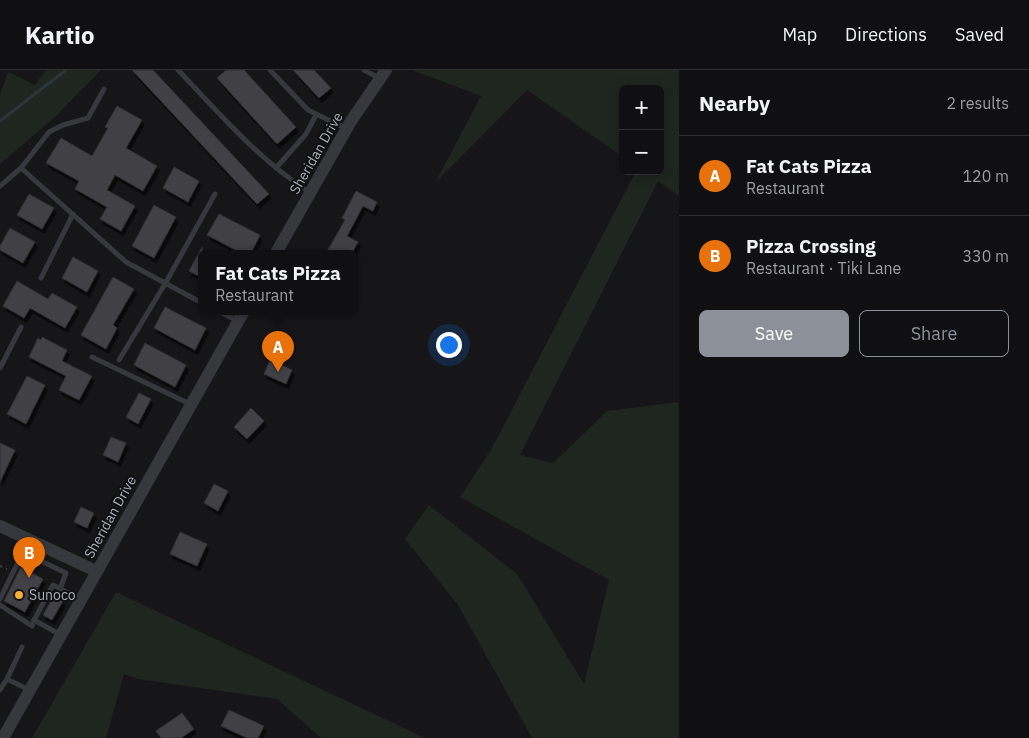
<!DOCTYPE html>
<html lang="en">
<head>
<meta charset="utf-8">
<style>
  body { margin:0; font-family:"IBM Plex Sans",sans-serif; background:#1e1e20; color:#f1f3f6 }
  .controls { position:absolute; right:15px; top:15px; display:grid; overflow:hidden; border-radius:8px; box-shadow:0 2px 12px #0003 }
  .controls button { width:45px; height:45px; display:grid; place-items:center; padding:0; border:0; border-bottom:1px solid #303032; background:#101012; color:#f1f3f6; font:25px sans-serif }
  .you { position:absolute; left:448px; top:274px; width:18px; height:18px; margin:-12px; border:4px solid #fff; border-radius:50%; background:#1a73e8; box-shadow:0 0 0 8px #1a73e833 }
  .badge { display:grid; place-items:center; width:32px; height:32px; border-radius:50%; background:#8c9099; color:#fff; font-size:16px; font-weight:700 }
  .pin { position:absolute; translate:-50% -41px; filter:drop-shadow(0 1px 2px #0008) }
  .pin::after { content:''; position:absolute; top:26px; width:18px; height:15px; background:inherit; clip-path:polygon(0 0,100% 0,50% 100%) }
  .popup { position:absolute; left:198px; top:180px; width:160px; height:65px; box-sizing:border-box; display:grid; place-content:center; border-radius:8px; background:#101012; filter:drop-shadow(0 1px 4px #0005); font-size:16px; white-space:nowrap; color:#9c9d9f }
  .popup b { font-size:19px; color:#f1f3f6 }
  .popup::after { content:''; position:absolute; left:50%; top:100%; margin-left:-10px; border:10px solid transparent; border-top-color:#101012 }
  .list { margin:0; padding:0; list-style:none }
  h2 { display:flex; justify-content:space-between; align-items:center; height:65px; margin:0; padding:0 20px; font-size:21px }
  h2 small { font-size:16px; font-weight:400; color:#9c9d9f }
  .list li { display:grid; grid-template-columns:32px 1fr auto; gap:15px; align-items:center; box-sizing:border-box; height:80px; padding:0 20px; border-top:1px solid #303032 }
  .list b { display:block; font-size:19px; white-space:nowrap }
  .list p { margin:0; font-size:16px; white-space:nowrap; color:#9c9d9f }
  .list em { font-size:16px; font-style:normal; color:#9c9d9f }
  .actions { display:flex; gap:10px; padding:15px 20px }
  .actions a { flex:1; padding:11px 0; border:1px solid #8c9099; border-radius:8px; text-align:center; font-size:18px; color:#8c9099 }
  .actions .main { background:#8c9099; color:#fff }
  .map { position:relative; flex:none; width:679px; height:668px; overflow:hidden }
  header { display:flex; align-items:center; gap:30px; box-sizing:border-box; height:70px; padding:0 25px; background:#101012; border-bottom:1px solid #303032 }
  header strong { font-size:24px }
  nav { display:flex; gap:28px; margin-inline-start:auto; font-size:18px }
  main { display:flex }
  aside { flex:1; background:#101012 }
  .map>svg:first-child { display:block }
  .green { fill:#1e261f }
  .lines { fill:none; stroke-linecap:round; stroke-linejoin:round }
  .stream { stroke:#2c353c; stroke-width:3 }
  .building { fill:#404145; stroke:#303034; filter:url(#shadow) }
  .path { stroke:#3d3f44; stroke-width:2; stroke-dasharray:2.5 4; stroke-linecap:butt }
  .service { stroke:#37383d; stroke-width:5 }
  .tertiary { stroke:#37383d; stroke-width:12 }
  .poi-dot { fill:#f2b134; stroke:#111113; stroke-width:2 }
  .labels { text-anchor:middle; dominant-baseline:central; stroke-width:4; stroke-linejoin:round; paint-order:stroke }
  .street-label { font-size:14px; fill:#a8adb8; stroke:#111113 }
  .poi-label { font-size:14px; fill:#a8adb8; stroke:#111113; text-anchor:start }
</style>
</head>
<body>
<header>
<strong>Kartio</strong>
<nav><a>Map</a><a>Directions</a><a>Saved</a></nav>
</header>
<main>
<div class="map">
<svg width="679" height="668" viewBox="0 0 679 668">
  <defs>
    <filter id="shadow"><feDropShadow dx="2.5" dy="4.5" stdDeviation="0" flood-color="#0009"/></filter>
  </defs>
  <rect width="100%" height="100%" fill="#161618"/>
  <!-- green -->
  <g class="green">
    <path d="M46 0H101L56 46 0 94V25L8 2 35 15Z"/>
    <path d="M412 0H679V126L658 111 520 385 553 393 607 341 679 332V668H532L458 535 405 469 429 435 517 504 584 614 609 510 460 427 492 378 636 101H660V19H623V87L527 20 435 113 481 26Z"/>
    <path d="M116 522 425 668H321L277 629 138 609 124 604 106 668H32Z"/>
  </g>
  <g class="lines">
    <!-- stream -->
    <path class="stream" d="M0 51 66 0"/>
  </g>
  <!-- building -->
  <g class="building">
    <path d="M132 0H153L269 124 257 134Z"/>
    <path d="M226 0H244L296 57 277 74 217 8Z"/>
    <path d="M293 0H314L331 18 319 28Z"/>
    <path d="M117 36 142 50 126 78 157 96 143 121 115 105 107 120 135 136 121 161 100 149 107 137 75 119 79 111 46 93 61 68 92 86 108 58 105 57Z"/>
    <path d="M174 97 199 111 188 132 163 118Z"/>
    <path d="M356 121 377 132 373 141 363 136 347 166 358 172 352 183H326L345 150 342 148Z"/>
    <path d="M29 124 54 138 42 159 17 145Z"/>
    <path d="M154 135 176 147 154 188 132 176Z"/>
    <path d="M219 144 260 165 251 183H241L207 165Z"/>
    <path d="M10 158 35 172 23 193 0 180V176Z"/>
    <path d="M202 177V208L189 201Z"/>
    <path d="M73 187 98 201 87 222 62 208Z"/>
    <path d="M113 207 134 219 113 255 117 258 106 279 81 265Z"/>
    <path d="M17 211 48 229 52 223 77 237 65 258 30 238 24 248 3 236Z"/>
    <path d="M165 237 206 258 195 280 154 258Z"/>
    <path d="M42 267 67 280 62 291 92 306 79 330 59 320 66 306 29 287 38 268 41 270Z"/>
    <path d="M145 273 186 295 175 317 134 295Z"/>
    <path d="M270 290 292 300 286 314 264 304Z"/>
    <path d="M27 306 45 315 26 354 7 344Z"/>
    <path d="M139 323 151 329 138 354 126 347Z"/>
    <path d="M251 338 264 351 247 369 234 357Z"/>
    <path d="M111 367 126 373 118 392 103 385Z"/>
    <path d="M0 373 15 380 0 412Z"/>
    <path d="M214 414 228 421 218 441 204 433Z"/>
    <path d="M81 437 94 443 87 458 74 452Z"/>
    <path d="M180 462 207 474 197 496 170 484Z"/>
    <path d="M21 497 43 509 25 542 4 531Z"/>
    <path d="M54 526 63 531 52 550 43 545Z"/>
    <path d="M229 640 264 656 258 668H247L221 656Z"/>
    <path d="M182 643 194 659 181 668H161L156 661Z"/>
  </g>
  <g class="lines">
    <!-- path -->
    <path class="path" d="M0 496 7 499"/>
    <!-- service -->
    <g class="service">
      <path d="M178 0C219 43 259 90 309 122"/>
      <path d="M270 0 308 40 347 59"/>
      <path d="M364 0 379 8"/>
      <path d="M21 98 126 192 202 233"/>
      <path d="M276 98 306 64 316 45"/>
      <path d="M0 116 21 98 49 62 63 55 88 48 104 19"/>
      <path d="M41 208 73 144"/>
      <path d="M218 241 238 251"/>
      <path d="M92 287 190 334"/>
      <path d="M119 290 165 214 215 124"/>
      <path d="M0 298 21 257"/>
      <path d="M46 477 41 491 66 503 60 519"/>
      <path d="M0 529 29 470"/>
      <path d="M0 535 32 556 34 550"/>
      <path d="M61 565 34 550 53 515 80 529"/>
      <path d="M7 609 22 577"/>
      <path d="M0 620 7 609 29 620"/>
    </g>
    <!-- tertiary -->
    <g class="tertiary">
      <path d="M276 183 351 51 386 0"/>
      <path d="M0 456 96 501"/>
      <path d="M3 668 244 241"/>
    </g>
  </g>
  <!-- markers -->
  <circle class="poi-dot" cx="19" cy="525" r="5"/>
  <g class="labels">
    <!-- street labels -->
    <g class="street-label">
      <text transform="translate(316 83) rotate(-60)">Sheridan Drive</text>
      <text transform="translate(110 447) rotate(-61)">Sheridan Drive</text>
    </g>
    <!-- poi labels -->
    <g class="poi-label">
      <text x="29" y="525">Sunoco</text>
    </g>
  </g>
</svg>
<div class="controls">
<button>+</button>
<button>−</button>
</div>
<div class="you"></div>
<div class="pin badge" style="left:278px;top:302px;background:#e8710a">A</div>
<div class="popup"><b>Fat Cats Pizza</b>Restaurant</div>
<div class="pin badge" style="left:29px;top:508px;background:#e8710a">B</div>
</div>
<aside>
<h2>Nearby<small>2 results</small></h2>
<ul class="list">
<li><span class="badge" style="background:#e8710a">A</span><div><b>Fat Cats Pizza</b><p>Restaurant</p></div><em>120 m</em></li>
<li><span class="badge" style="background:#e8710a">B</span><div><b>Pizza Crossing</b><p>Restaurant · Tiki Lane</p></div><em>330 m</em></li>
</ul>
<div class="actions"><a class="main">Save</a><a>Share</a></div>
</aside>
</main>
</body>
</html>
